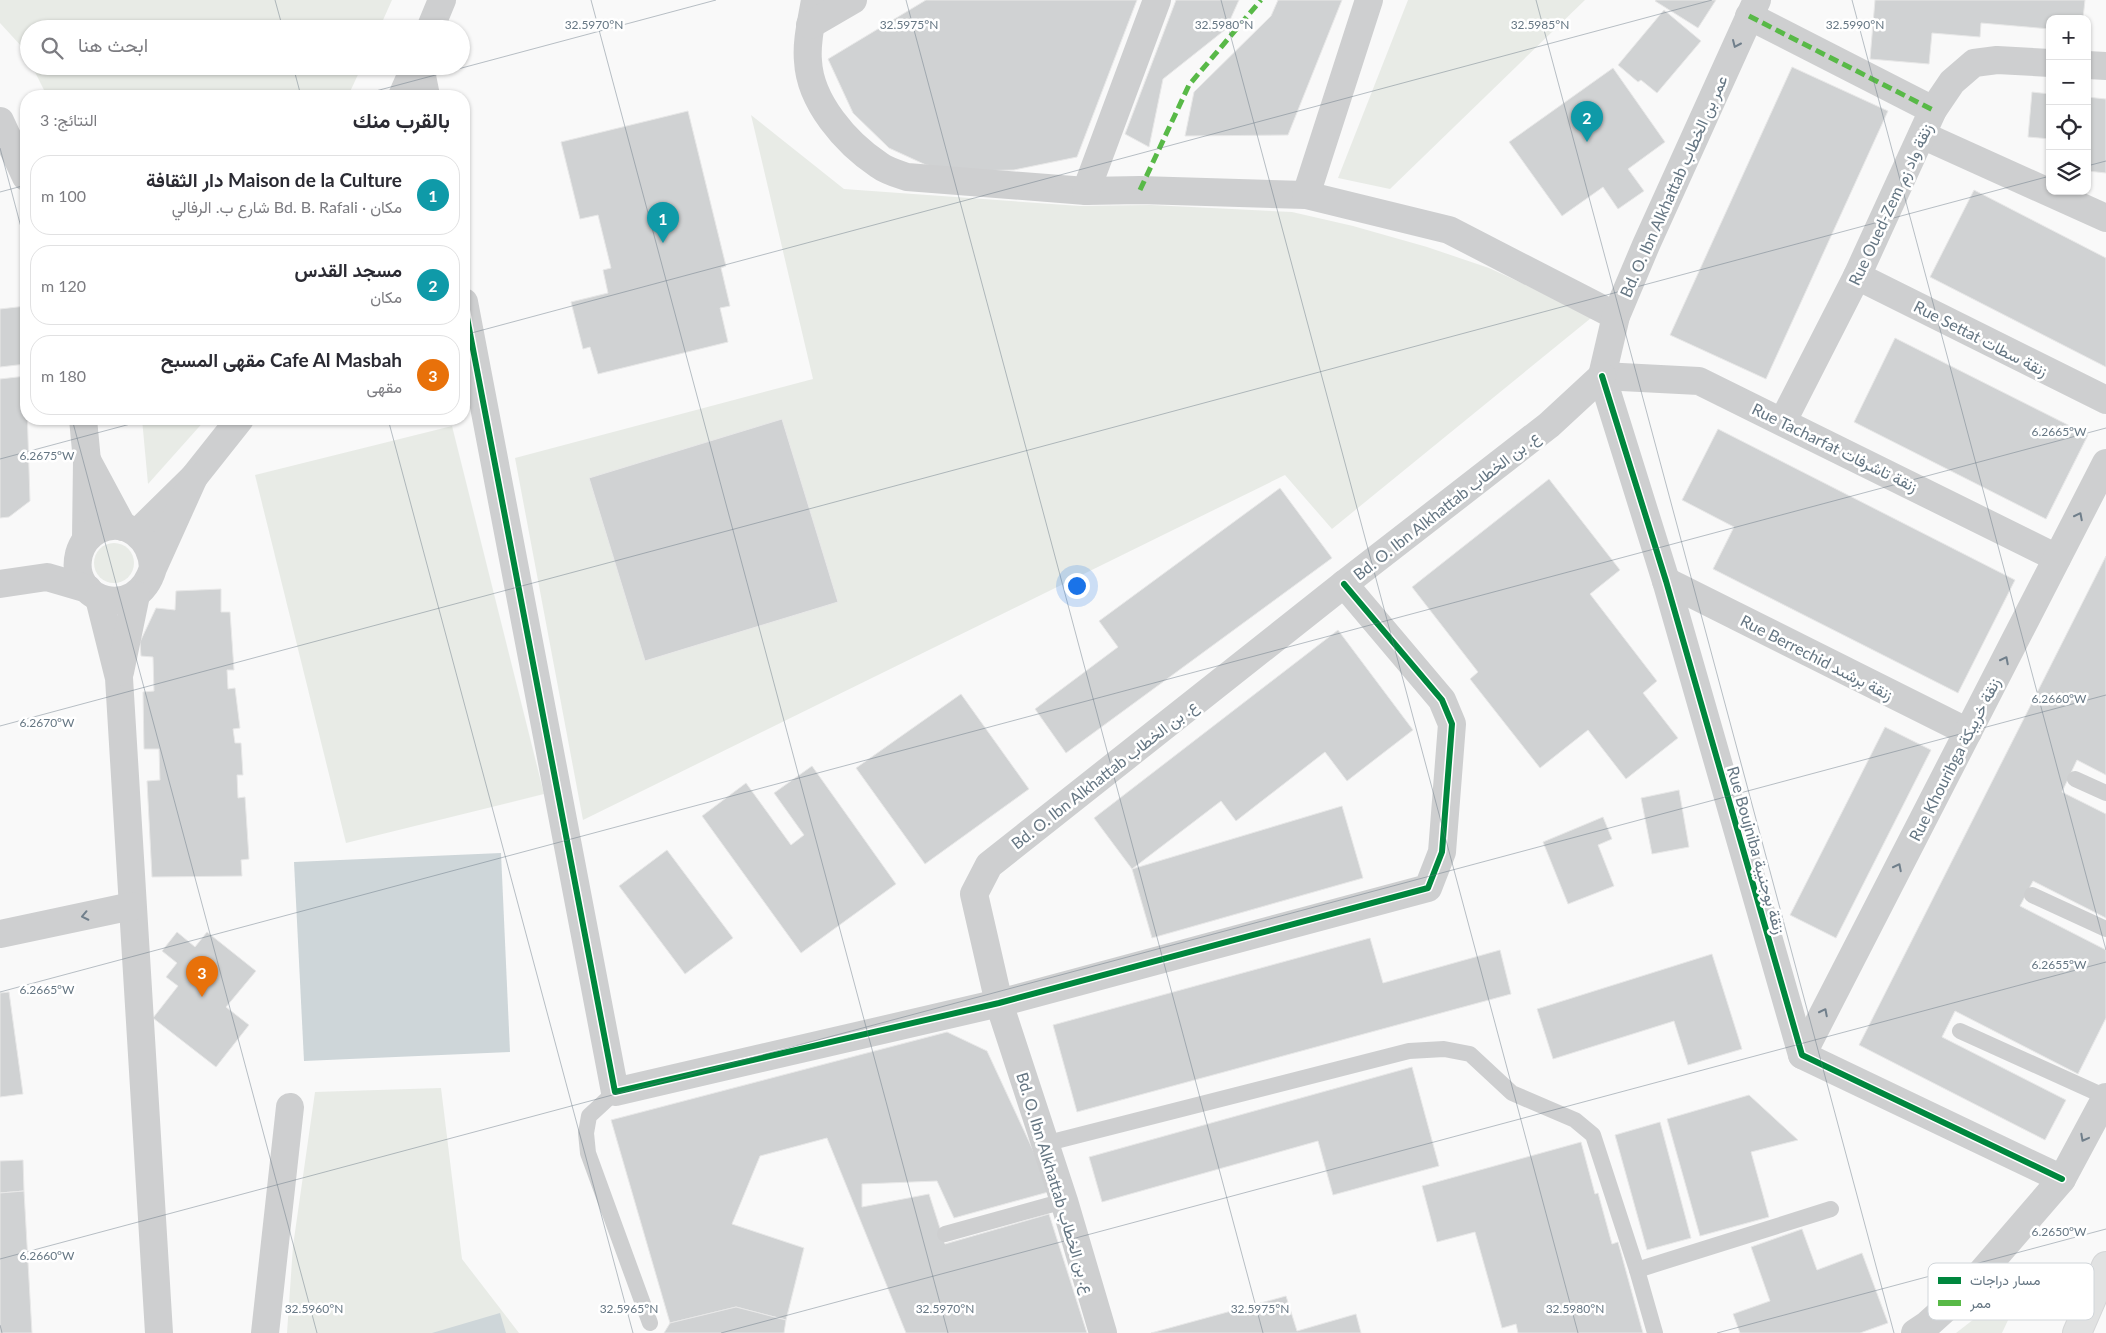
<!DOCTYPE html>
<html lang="ar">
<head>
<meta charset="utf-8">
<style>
  body { margin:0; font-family:Lato,Vazirmatn,sans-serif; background:#f2f2f3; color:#2b2b33; direction:rtl }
  .controls { position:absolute; right:15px; top:15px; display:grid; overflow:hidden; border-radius:10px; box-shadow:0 1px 4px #0004 }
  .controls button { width:45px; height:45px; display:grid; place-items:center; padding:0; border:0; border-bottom:1px solid #e1e1e2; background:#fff; color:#2b2b33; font:25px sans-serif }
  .you { position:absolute; left:1076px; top:585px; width:18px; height:18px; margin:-12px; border:4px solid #fff; border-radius:50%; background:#1a73e8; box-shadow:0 0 0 8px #1a73e833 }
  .badge { display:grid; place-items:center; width:32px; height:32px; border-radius:50%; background:#5c6169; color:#fff; font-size:16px; font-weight:700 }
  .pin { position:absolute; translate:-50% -41px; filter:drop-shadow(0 1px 2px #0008) }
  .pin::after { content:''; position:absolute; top:26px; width:18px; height:15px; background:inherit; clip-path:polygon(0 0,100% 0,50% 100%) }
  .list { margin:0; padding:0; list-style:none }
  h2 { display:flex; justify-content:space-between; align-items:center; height:65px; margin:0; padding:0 20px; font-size:21px }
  h2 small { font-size:16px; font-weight:400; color:#7c7c81 }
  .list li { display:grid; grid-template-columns:32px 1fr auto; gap:15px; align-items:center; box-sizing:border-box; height:80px; margin:0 10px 10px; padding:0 10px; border:1px solid #e1e1e2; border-radius:20px }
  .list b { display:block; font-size:19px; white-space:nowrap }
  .list p { margin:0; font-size:16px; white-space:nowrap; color:#7c7c81 }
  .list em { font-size:16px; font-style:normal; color:#7c7c81 }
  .icon { flex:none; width:28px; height:28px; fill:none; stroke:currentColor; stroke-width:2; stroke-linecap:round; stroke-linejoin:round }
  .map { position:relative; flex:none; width:2106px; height:1333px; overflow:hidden; direction:ltr }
  .search { position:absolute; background:#fff; box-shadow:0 1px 4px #0004; left:20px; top:20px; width:450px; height:55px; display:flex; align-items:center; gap:12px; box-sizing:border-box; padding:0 18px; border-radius:28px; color:#7c7c81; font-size:19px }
  .panel { position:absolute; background:#fff; box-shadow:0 1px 4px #0004; left:20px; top:90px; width:450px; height:335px; border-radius:20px; direction:rtl }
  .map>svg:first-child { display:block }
  .green { fill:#e8ebe6 }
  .water { fill:#ced6d9 }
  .building { fill:#d0d2d3; stroke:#e8e8e8 }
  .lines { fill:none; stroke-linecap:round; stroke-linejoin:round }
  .secondary-casing { stroke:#d5d6d7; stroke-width:30 }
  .lane { stroke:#cecfd0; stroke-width:16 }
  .street { stroke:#cecfd0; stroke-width:28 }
  .secondary { stroke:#e1e2e2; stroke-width:28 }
  .quiet { stroke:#58b947; stroke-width:5; stroke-dasharray:10 5; stroke-linecap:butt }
  .cycleway-casing { stroke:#fff; stroke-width:9 }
  .cycleway { stroke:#00873e; stroke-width:6 }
  .oneway { stroke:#707f8b }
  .ticks { fill:none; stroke:#657683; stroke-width:1; stroke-opacity:0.45 }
  .labels { text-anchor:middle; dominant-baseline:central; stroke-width:5; stroke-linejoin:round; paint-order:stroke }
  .street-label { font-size:16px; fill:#657683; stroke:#fff }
  .key { fill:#fff; stroke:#d1d6da; stroke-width:1 }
  .key-label { font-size:14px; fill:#657683 }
  .ticks-label { font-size:12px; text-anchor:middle; fill:#657683; stroke:#fff; stroke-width:5; stroke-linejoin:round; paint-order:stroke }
</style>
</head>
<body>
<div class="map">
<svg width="2106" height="1333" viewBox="0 0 2106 1333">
  <rect width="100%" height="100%" fill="#f9f9f9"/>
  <!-- green -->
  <g class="green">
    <path d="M0 0H392L379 29H29V60L22 47 0 23Z"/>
    <path d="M1408 0H1585L1390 189 1338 178Z"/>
    <path d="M32 66H362L348 96H47Z"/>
    <path d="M751 115 844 189 1080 206 1151 205 1292 212 1353 226 1427 247 1489 268 1554 298 1591 318 1332 529 1285 475 583 820 515 458 813 379Z"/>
    <path d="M142 419H206L148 484Z"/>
    <path d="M452 426 544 794 346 843 255 475Z"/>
    <circle cx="114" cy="563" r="20"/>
    <path d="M441 1088 462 1259 519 1333H287L293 1246 315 1092Z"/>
    <path d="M1987 1309 2009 1318 2002 1333H1956Z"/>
  </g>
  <!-- water -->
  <g class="water">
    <path d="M501 853 510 1052 304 1061 294 862Z"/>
    <path d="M500 1313 506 1333H432Z"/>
  </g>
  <!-- building -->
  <g class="building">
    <path d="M926 0H1137L1077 157 1014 170 968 171 926 165 889 148 853 113 828 59Z"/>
    <path d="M1176 0H1239L1226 29 1163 79 1149 147 1125 134Z"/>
    <path d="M1278 0H1342L1288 135 1185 136 1194 92 1271 16Z"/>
    <path d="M1656 0H1716L1698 28 1655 1Z"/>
    <path d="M1875 0H2085L2083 19H2050V29L1981 23 1980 37 1932 33 1929 64 1870 59Z"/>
    <path d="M1664 10 1701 41 1657 93 1641 80 1638 82 1618 65Z"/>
    <path d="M1792 67 1888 111 1766 379 1670 335Z"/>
    <path d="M1613 68 1665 142 1628 169 1644 191 1618 209 1603 187 1562 216 1509 142Z"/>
    <path d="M2032 92 2050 94V139L2028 137Z"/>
    <path d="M2087 97 2106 99V173L2087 171Z"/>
    <path d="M688 111 726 266 721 268 730 306 720 308 728 342 598 374 590 347 583 349 571 302 608 293 603 270 611 268 598 215 580 219 561 142Z"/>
    <path d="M1974 190 2106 258V367L1930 277Z"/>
    <path d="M26 306V364L0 367V309Z"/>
    <path d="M1895 338 2088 435 2046 519 1854 422Z"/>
    <path d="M26 376 30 501 9 517 0 518V379Z"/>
    <path d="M782 419 838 602 645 661 589 478Z"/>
    <path d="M1718 429 2015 580 1958 693 1713 569 1734 527 1682 500Z"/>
    <path d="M1549 479 1620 570 1590 594 1657 681 1643 693 1678 738 1626 779 1588 730 1540 768 1470 679 1478 672 1412 587Z"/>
    <path d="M1280 488 1332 558 1066 753 1035 709 1118 647 1099 621Z"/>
    <path d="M2106 556V775L2077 760 2062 792 2106 814V918L2033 881 2020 906 2106 950V1018L2078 1074 1955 1011 1942 1037 2066 1100 2045 1140 1859 1045Z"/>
    <path d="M221 589V612H230L234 670H227L228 689 235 688 240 728 233 729 235 743H241L243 775H237L238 798 245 797 249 859 241 860 242 876 152 877 147 781 160 780 159 749H144L143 692 154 691 153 657 141 656 140 642 156 608 175 610 176 591Z"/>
    <path d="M1338 630 1413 730 1347 781 1325 752 1236 821 1221 801 1132 869 1094 818Z"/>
    <path d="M961 694 1029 789 925 864 856 768Z"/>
    <path d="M1885 727 1931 750 1836 938 1790 915Z"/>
    <path d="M812 766 896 884 801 953 702 816 746 783 791 845 804 835 774 793Z"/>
    <path d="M1679 790 1689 847 1652 854 1641 798Z"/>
    <path d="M1342 806 1363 878 1152 938 1132 869Z"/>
    <path d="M1603 817 1612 839 1598 845 1614 886 1568 904 1543 842Z"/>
    <path d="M667 850 733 938 685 974 619 886Z"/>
    <path d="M177 932 195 947 207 932 256 971 226 1007 249 1025 216 1067 153 1018 178 986 166 977 177 963 162 951Z"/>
    <path d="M1370 938 1383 983 1500 950 1511 994 1077 1112 1053 1025Z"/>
    <path d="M1712 954 1742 1049 1688 1065 1674 1021 1553 1059 1537 1009Z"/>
    <path d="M9 992 23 1094 0 1097V993Z"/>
    <path d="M947 1032 987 1051 1052 1191 954 1218 937 1181 862 1184V1207L929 1194 945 1244 1049 1214 1087 1333H906L827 1138 760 1156 732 1224 804 1248 786 1320 736 1307 670 1323 611 1120Z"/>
    <path d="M1412 1067 1439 1166 1333 1195 1318 1141 1102 1202 1089 1157Z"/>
    <path d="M1749 1095 1798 1140 1751 1152 1769 1217 1700 1236 1667 1119Z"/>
    <path d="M1660 1122 1691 1238 1647 1250 1615 1135Z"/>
    <path d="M1581 1142 1595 1194 1598 1193 1612 1244 1618 1242 1643 1333H1518L1516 1324 1502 1328 1475 1232 1437 1242 1422 1186Z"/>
    <path d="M23 1160 24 1191 0 1193V1161Z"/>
    <path d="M24 1191 32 1333H0V1193Z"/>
    <path d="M1802 1229 1817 1270 1862 1253 1888 1323 1860 1333H1740L1733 1314 1770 1301 1751 1247Z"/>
    <path d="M1286 1296 1297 1331 1356 1314 1361 1333H1151Z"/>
    <path d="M736 1307 786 1320 784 1333H664L670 1323Z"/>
  </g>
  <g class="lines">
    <!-- secondary casing -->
    <g class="secondary-casing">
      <path id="secondary" d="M2077 1333 2106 1266"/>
    </g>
    <!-- lane -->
    <g class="lane">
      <path d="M2075 779 2106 793"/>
      <path d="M2032 895 2106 929"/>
      <path d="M1960 1031 2106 1097"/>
      <path d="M615 1092 589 1116 586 1133 588 1153 650 1323"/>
      <path d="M1044 1144 1409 1051 1444 1049 1470 1054 1512 1093 1575 1120 1593 1135 1637 1270 1655 1333"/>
      <path d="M945 1234 1064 1201"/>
      <path d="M1637 1270 1831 1209"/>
    </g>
    <!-- street -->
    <g class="street">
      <path d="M815 0C812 19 806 41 808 61 810 102 846 143 879 165 887 171 898 174 907 177L1086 191 1140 190 1306 195 1449 230 1616 316"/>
      <path d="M1749 16 1933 110"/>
      <path d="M810 25 853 0"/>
      <path d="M430 29 442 0"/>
      <path d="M2087 65 2106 66"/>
      <path d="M420 66 426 96"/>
      <path d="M402 96 415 66"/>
      <path d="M0 121 26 177"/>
      <path d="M1922 135 2106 218"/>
      <path d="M1086 191 1157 0"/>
      <path d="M1306 195 1369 0"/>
      <path d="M1857 276 2106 400"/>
      <path d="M464 302 615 1092 999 1003 1428 888 1442 852 1452 724 1442 700 1344 584"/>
      <path d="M1602 376 1666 581 1802 1055 2062 1179"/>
      <path d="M1602 376 1699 381 2057 558"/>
      <path d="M1602 376 1616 316 1646 245 1757 0"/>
      <path d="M83 419 87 461 86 539"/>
      <path d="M1783 421 1857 276 1933 110 1952 82 1974 63 1997 60 2050 63"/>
      <path d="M88 462 123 527"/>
      <path d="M137 533 194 477 240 419"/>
      <path d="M153 568C152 539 126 516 98 530 89 535 82 543 79 554 67 602 137 623 153 568L194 477"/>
      <path d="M1666 581 1968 732"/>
      <path d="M0 584 47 577 88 589"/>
      <path d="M99 598 119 678 159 1333"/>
      <path d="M120 672 136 595"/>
      <path d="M0 934 132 906"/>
      <path d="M1802 1055 2106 463"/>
      <path d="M265 1333 290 1107"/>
      <path d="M1103 1333 1064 1201 999 1003 974 894 989 865 1344 584 1549 425 1602 376"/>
      <path d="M1915 1333 1927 1325 1968 1288 2062 1179 2106 1097"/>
    </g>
    <!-- secondary -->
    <use href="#secondary" class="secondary"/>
    <!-- quiet -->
    <g class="quiet">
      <path d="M1749 16 1933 110"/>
      <path d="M1140 190 1189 85 1261 0"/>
    </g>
    <!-- cycleway casing -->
    <g class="cycleway-casing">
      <g id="cycleway">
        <path d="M464 302 615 1092 999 1003 1428 888 1442 852 1452 724 1442 700 1344 584"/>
        <path d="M1602 376 1666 581 1802 1055 2062 1179"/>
      </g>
    </g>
    <!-- cycleway -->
    <use href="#cycleway" class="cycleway"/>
  </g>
  <!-- one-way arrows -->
  <defs><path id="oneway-chevron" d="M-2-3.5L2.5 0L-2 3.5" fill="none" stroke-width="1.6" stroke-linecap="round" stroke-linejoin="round" transform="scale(1.25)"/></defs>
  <g class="oneway">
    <use href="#oneway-chevron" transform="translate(1736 44) rotate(114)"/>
    <use href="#oneway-chevron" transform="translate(2079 516) rotate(-63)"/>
    <use href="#oneway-chevron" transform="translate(2005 660) rotate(-63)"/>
    <use href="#oneway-chevron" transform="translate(1898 867) rotate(-63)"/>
    <use href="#oneway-chevron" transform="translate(85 916) rotate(168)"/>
    <use href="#oneway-chevron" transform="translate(1824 1012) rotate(-63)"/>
    <use href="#oneway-chevron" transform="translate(2084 1138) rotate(118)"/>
  </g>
  <!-- ticks -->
  <path class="ticks" d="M275 0 283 29M591 0 948 1333M906 0 1263 1333M1221 0 1578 1333M1536 0 1894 1333M1852 0 2106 950M293 66 301 96M357 96 716 0M0 148 26 246M2087 166 2106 161M0 192 26 185M464 335 1712 0M72 419 317 1333M388 419 633 1333M0 459 149 419M0 726 2050 176M0 992 2106 428M0 1259 2106 695M0 1325 2 1333M721 1333 2106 962M1717 1333 2106 1229"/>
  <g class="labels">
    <!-- street labels -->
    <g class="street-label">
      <text transform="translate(1673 186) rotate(-66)">Bd. O. Ibn Alkhattab عمر بن الخطاب</text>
      <text transform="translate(1890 204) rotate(-65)">Rue Oued-Zem زنقة واد زم</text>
      <text transform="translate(1981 338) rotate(27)">Rue Settat زنقة سطات</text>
      <text transform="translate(1835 447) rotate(26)">Rue Tacharfat زنقة تاشرفات</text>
      <text transform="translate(1446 505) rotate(-38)">Bd. O. Ibn Alkhattab ع. بن الخطاب</text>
      <text transform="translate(1817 657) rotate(27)">Rue Berrechid زنقة برشىد</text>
      <text transform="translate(1954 759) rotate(-63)">Rue Khouribga زنقة خريبكة</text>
      <text transform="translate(1104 774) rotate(-38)">Bd. O. Ibn Alkhattab ع. بن الخطاب</text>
      <text transform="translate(1757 850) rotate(74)">Rue Boujniba زنقة بوجنيبة</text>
      <text transform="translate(1056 1183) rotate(73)">Bd. O. Ibn Alkhattab ع. بن الخطاب</text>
    </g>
  </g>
  <!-- legend -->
  <rect x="1928" y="1263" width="166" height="57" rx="8" class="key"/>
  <rect x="1938" y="1277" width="23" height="7" fill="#00873e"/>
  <rect x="1938" y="1300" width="23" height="6" fill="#58b947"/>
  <g class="key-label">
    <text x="1970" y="1285">مسار دراجات</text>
    <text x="1970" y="1308">ممر</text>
  </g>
  <g class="ticks-label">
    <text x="594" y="29">32.5970°N</text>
    <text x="909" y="29">32.5975°N</text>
    <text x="1224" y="29">32.5980°N</text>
    <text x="1540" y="29">32.5985°N</text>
    <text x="1855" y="29">32.5990°N</text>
    <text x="2059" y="436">6.2665°W</text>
    <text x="47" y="460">6.2675°W</text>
    <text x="2059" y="703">6.2660°W</text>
    <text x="47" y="727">6.2670°W</text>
    <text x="2059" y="969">6.2655°W</text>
    <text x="47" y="994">6.2665°W</text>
    <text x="2059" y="1236">6.2650°W</text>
    <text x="47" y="1260">6.2660°W</text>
    <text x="314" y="1313">32.5960°N</text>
    <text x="629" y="1313">32.5965°N</text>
    <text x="945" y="1313">32.5970°N</text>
    <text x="1260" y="1313">32.5975°N</text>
    <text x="1575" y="1313">32.5980°N</text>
  </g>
</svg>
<div class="controls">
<button>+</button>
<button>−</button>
<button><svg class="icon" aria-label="locate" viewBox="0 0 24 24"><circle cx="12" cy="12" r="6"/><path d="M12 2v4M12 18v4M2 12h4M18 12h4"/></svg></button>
<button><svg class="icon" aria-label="layers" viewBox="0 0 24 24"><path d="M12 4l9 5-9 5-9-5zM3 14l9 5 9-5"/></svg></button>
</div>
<div class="you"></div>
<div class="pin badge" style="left:663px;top:243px;background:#0f9aa8">1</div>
<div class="pin badge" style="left:1587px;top:142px;background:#0f9aa8">2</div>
<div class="pin badge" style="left:202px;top:997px;background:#e8710a">3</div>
<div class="search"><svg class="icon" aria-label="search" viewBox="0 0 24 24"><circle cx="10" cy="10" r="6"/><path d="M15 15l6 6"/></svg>ابحث هنا</div>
<section class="panel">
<h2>بالقرب منك<small>النتائج: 3</small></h2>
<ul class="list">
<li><span class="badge" style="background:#0f9aa8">1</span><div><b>Maison de la Culture دار الثقافة</b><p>مكان · Bd. B. Rafali شارع ب. الرفالي</p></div><em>100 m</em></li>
<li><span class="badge" style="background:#0f9aa8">2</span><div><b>مسجد القدس</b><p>مكان</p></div><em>120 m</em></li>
<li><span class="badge" style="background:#e8710a">3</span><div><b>Cafe Al Masbah مقهى المسبح</b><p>مقهى</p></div><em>180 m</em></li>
</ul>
</section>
</div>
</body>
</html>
